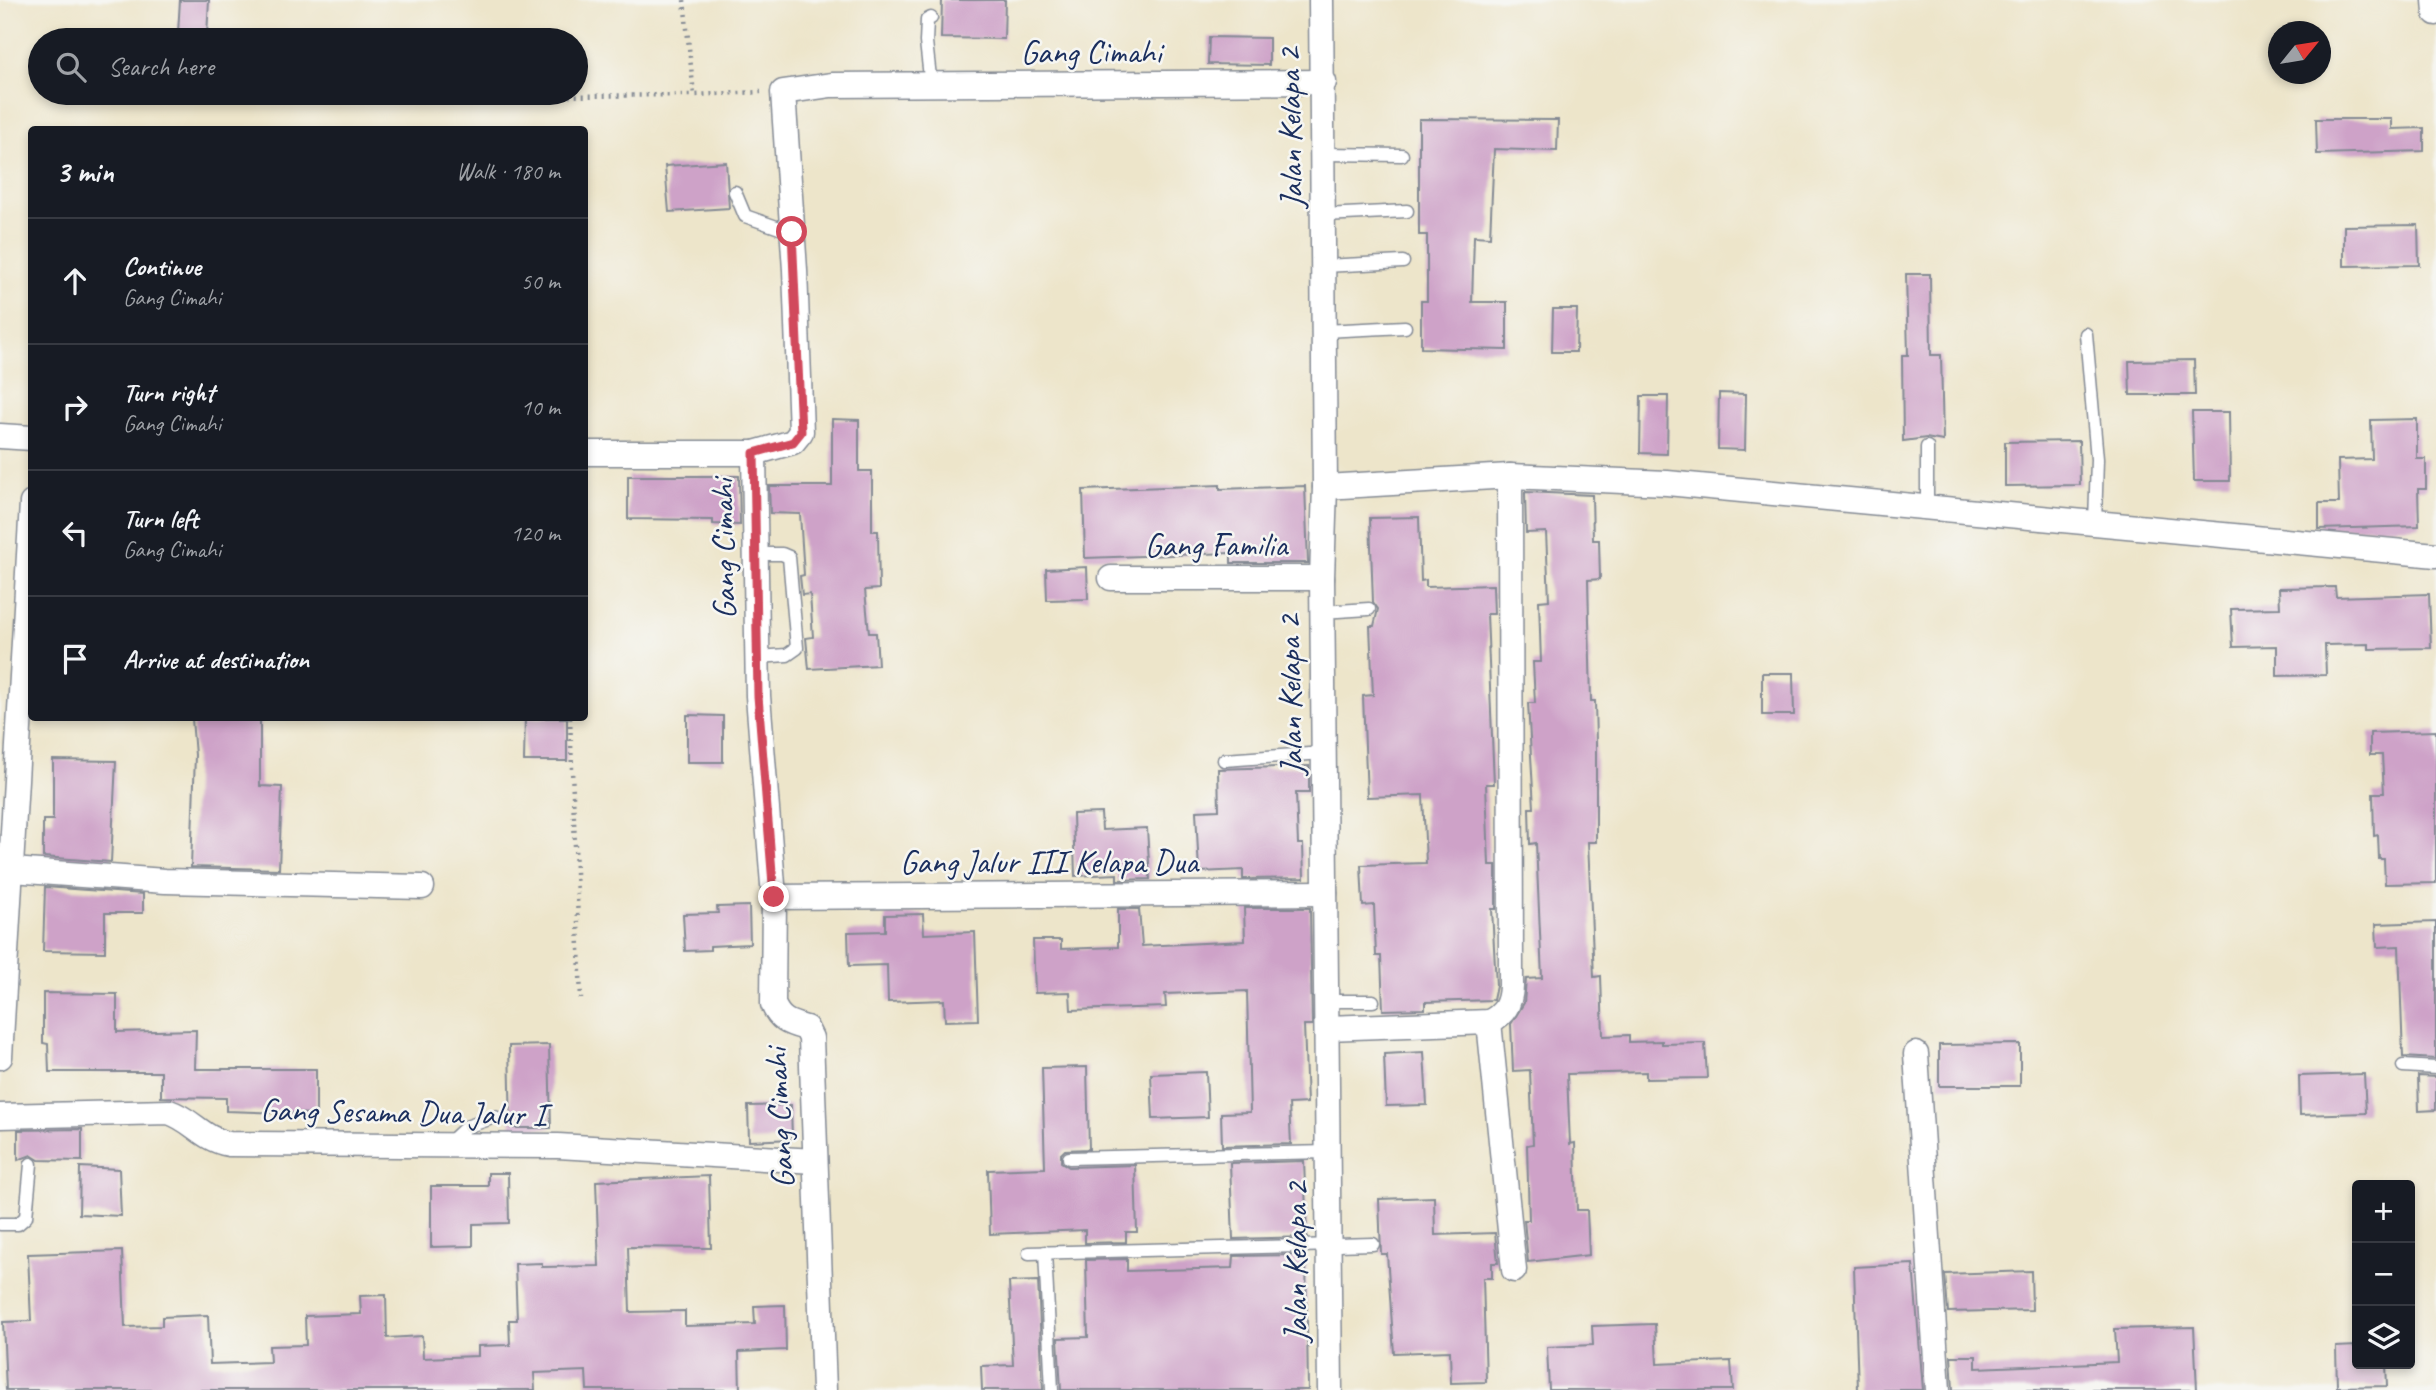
<!DOCTYPE html>
<html lang="en">
<head>
<meta charset="utf-8">
<style>
  body { margin:0; font-family:Caveat,sans-serif; background:#20242c; color:#f1f3f6 }
  .controls { position:absolute; right:21px; bottom:21px; display:grid; overflow:hidden; border-radius:7px; box-shadow:0 4px 10px #0003 }
  .controls button { width:63px; height:63px; display:grid; place-items:center; padding:0; border:0; border-bottom:2px solid #363941; background:#171b24; color:#f1f3f6; font:35px sans-serif }
  .compass { position:absolute; left:2268px; top:21px; width:63px; height:63px; border-radius:50%; background:#171b24; box-shadow:0 4px 10px #0003; rotate:60deg }
  .stop { position:absolute; width:21px; height:21px; margin:-16px; border:5px solid #d1495b; border-radius:50%; background:#fff }
  .stop.end { background:#d1495b; border-color:#fff; box-shadow:0 2px 7px #0008 }
  .list { margin:0; padding:0; list-style:none }
  h2 { display:flex; justify-content:space-between; align-items:center; height:91px; margin:0; padding:0 28px; font-size:30px }
  h2 small { font-size:23px; font-weight:400; color:#9ea1a6 }
  .list li { display:grid; grid-template-columns:46px 1fr auto; gap:21px; align-items:center; box-sizing:border-box; height:126px; padding:0 28px; border-top:2px solid #363941 }
  .list b { display:block; font-size:26px; white-space:nowrap }
  .list p { margin:0; font-size:23px; white-space:nowrap; color:#9ea1a6 }
  .list em { font-size:23px; font-style:normal; color:#9ea1a6 }
  .icon { flex:none; width:38px; height:38px; fill:none; stroke:currentColor; stroke-width:2; stroke-linecap:round; stroke-linejoin:round }
  .map { position:relative; flex:none; width:2436px; height:1390px; overflow:hidden }
  .search { position:absolute; background:#171b24; box-shadow:0 4px 10px #0003; left:28px; top:28px; width:560px; height:77px; display:flex; align-items:center; gap:18px; box-sizing:border-box; padding:0 24px; border-radius:38px; color:#9ea1a6; font-size:26px }
  .panel { position:absolute; background:#171b24; box-shadow:0 4px 10px #0003; left:28px; top:126px; width:560px; height:595px; border-radius:7px }
  .map>svg:first-child { display:block }
  .building { fill:#cea2c8 }
  .lines { fill:none; stroke-linecap:round; stroke-linejoin:round }
  .service-casing { stroke:#848a94; stroke-width:15 }
  .minor-casing { stroke:#848a94; stroke-width:27 }
  .path { stroke:#848a94; stroke-width:4.5; stroke-dasharray:2 5; stroke-linecap:butt }
  .service { stroke:#fff; stroke-width:12 }
  .minor { stroke:#fff; stroke-width:24 }
  .route { stroke:#d1495b; stroke-width:9 }
  .labels { text-anchor:middle; dominant-baseline:central; stroke-width:5; stroke-linejoin:round; paint-order:stroke }
  .street-label { font-size:33px; fill:#1b2f5e; stroke:#f6f6f2 }
</style>
</head>
<body>
<div class="map">
<svg width="2436" height="1390" viewBox="0 0 2436 1390">
  <rect width="100%" height="100%" fill="#f6f6f2"/>
  <filter id="ink" filterUnits="userSpaceOnUse"><feTurbulence type="fractalNoise" baseFrequency=".0143" numOctaves="2"/><feDisplacementMap in="SourceGraphic" scale="14" xChannelSelector="R" yChannelSelector="G"/><feConvolveMatrix kernelMatrix="1 2 1 2 8 2 1 2 1" color-interpolation-filters="sRGB"/></filter>
  <filter id="wash" filterUnits="userSpaceOnUse"><feTurbulence type="fractalNoise" baseFrequency=".00686" numOctaves="4" result="noise"/><feDisplacementMap in="SourceGraphic" scale="28" xChannelSelector="R" yChannelSelector="G"/><feGaussianBlur stdDeviation="1.57" result="paint"/><feColorMatrix in="noise" values="0 0 0 0 0 0 0 0 0 0 0 0 0 0 0 0 0 1.4 0 .05"/><feComposite in="paint" operator="in"/></filter>
  <g filter="url(#wash)">
    <rect width="100%" height="100%" fill="#ede5ca"/>
    <g id="blocks">
      <!-- building -->
      <g class="building">
        <path d="M180 0H209L207 35 178 33Z"/>
        <path d="M942 0H1005L1004 39 941 38Z"/>
        <path d="M1209 37 1269 38V65L1208 64Z"/>
        <path d="M1419 119 1558 120 1557 151 1494 149 1490 237 1474 236 1472 302H1507V350L1421 348V301H1427V235H1419Z"/>
        <path d="M2316 119H2392V129L2424 128V151L2317 154Z"/>
        <path d="M726 162 729 208 669 212 665 166Z"/>
        <path d="M2418 225 2419 265 2344 266V226Z"/>
        <path d="M1906 274H1930L1931 355H1941L1943 441 1926 438 1903 441 1902 355H1908Z"/>
        <path d="M1553 309H1577L1576 352H1552Z"/>
        <path d="M2194 360 2195 395H2130L2129 361Z"/>
        <path d="M1719 393 1746 394 1745 450 1718 449Z"/>
        <path d="M1641 396H1668L1667 454 1640 453Z"/>
        <path d="M2192 412H2229L2230 481H2194Z"/>
        <path d="M832 419 859 420V471H872V531H878L879 589 865 590 869 633H876L878 665 809 669 806 638 813 637 810 594 802 595 800 576 804 575 800 514 770 513 769 486H832Z"/>
        <path d="M2417 419V459H2426V489H2418L2419 526 2319 529V503H2339L2338 460 2372 459 2371 420Z"/>
        <path d="M2079 441 2080 485 2005 486V442Z"/>
        <path d="M628 476H739L740 525 713 524V520L628 519Z"/>
        <path d="M1220 485V489L1305 486 1308 563H1231V553L1085 558 1083 490Z"/>
        <path d="M1525 492 1592 495 1593 540H1599L1600 579 1588 580 1591 701H1595L1596 743V842H1588L1594 977 1601 976 1603 1036 1629 1035V1042L1662 1041V1044L1705 1043 1707 1078 1646 1079V1072L1567 1074 1570 1144 1575 1143 1577 1210H1587L1589 1255 1528 1262 1524 1220H1529L1527 1145 1533 1144 1530 1070 1513 1071 1511 1024 1524 1003 1526 979 1542 978 1536 843 1530 844 1529 808H1534L1528 703H1535L1533 662H1541L1539 601 1549 600 1546 532 1526 533Z"/>
        <path d="M1419 517 1421 581 1426 580V587L1493 585 1494 614H1487L1494 784H1486L1489 865H1496V909H1492L1496 986 1493 1000 1425 1002V1009L1383 1010 1381 956H1376L1374 905 1363 906 1361 865 1426 863 1423 795 1367 797 1363 696 1373 695 1370 626H1374L1378 609 1373 602 1370 518Z"/>
        <path d="M1087 567 1088 599 1047 600 1046 569Z"/>
        <path d="M2335 587 2336 597 2429 594 2431 648 2369 649V644L2325 645 2326 675 2277 676V646L2233 647 2231 609 2280 608 2279 588Z"/>
        <path d="M1762 673H1793L1794 715H1762Z"/>
        <path d="M687 715 723 716V762H687Z"/>
        <path d="M525 718H567V761H524Z"/>
        <path d="M192 719H260V786L282 787 279 869 191 867 195 755Z"/>
        <path d="M2436 731V883L2385 884 2384 859H2379L2378 835 2374 836 2373 793H2384L2382 755H2370V733Z"/>
        <path d="M53 760 116 761 111 862 43 857V820H53Z"/>
        <path d="M1309 766V793H1296L1298 844H1303L1304 878 1243 879V870L1199 872 1196 811 1219 810 1218 769Z"/>
        <path d="M1101 813 1102 830 1147 828 1150 879 1117 880V874L1075 876 1073 814Z"/>
        <path d="M45 887 143 894V913H105V952L43 951Z"/>
        <path d="M749 906 750 944 710 946V950L685 951 683 914 718 913 717 907Z"/>
        <path d="M1244 908H1310L1312 1025H1304L1307 1103 1289 1104 1291 1144 1222 1146 1221 1113 1250 1112 1247 991 1165 994 1166 1007 1071 1010 1070 992 1035 993 1033 940H1061V949L1118 947V909H1139L1142 946 1245 941Z"/>
        <path d="M923 914 924 934 975 932 978 1020 945 1021 944 1000 888 1002 887 965 849 966 848 932 885 931V915Z"/>
        <path d="M2436 922V1059L2403 1057 2399 946 2377 947 2376 924Z"/>
        <path d="M43 993 117 994V1032L196 1030 195 1069H316V1114L226 1111V1098L161 1097V1072H49L48 1044 43 1043Z"/>
        <path d="M2020 1044V1086H1939V1045Z"/>
        <path d="M549 1045 551 1128H511L509 1046Z"/>
        <path d="M1424 1052 1427 1105 1386 1106 1384 1054Z"/>
        <path d="M1087 1067 1089 1149 1065 1150 1061 1154V1162L1069 1167 1135 1165 1137 1232H1126V1242L1085 1243V1230L990 1234 988 1170 1045 1168 1042 1068Z"/>
        <path d="M1206 1072 1208 1117 1153 1119 1151 1074Z"/>
        <path d="M2364 1074 2366 1113 2300 1115 2299 1076Z"/>
        <path d="M2418 1076 2436 1077V1110L2419 1111Z"/>
        <path d="M791 1105 792 1139 749 1141 748 1106Z"/>
        <path d="M82 1129V1161L39 1160 31 1155 18 1160V1130Z"/>
        <path d="M1304 1161 1307 1237 1233 1239 1230 1163Z"/>
        <path d="M80 1167 119 1169 121 1216 79 1214Z"/>
        <path d="M488 1173H508L509 1223 473 1224V1246L431 1247V1186H488Z"/>
        <path d="M709 1176 711 1248 628 1247 630 1312 685 1311V1326L755 1324 754 1306 785 1305 786 1350 739 1352 740 1390H587L586 1371 534 1373 535 1390H6L3 1322 31 1321 28 1254 122 1251 125 1327 162 1326V1317L208 1315 210 1364 270 1362 269 1346 306 1345 305 1316 361 1314 360 1296 386 1295 387 1338 422 1336 423 1358 478 1356V1346L510 1345 509 1320H517L515 1264 542 1263V1267L599 1266 596 1181Z"/>
        <path d="M1434 1197 1435 1235 1495 1233 1498 1263H1492V1278H1483L1486 1382 1451 1383 1450 1351 1394 1353 1387 1254H1381L1379 1199Z"/>
        <path d="M1306 1255 1308 1390H1061L1058 1338 1088 1337 1086 1260 1127 1259V1271L1233 1268 1234 1256Z"/>
        <path d="M1913 1264 1923 1390H1858L1854 1267Z"/>
        <path d="M2031 1271 2032 1310 1948 1312 1945 1274Z"/>
        <path d="M1038 1281 1043 1390H982L981 1366 1013 1365 1009 1282Z"/>
        <path d="M1655 1324 1657 1364 1731 1361 1733 1390H1549L1547 1347 1593 1345 1592 1326Z"/>
        <path d="M2194 1327 2197 1390H1953L1951 1356H1976V1368L2117 1362 2115 1329Z"/>
        <path d="M2357 1346V1364H2386L2387 1386 2337 1387 2336 1347Z"/>
      </g>
    </g>
  </g>
  <g filter="url(#ink)">
    <use href="#blocks" fill-opacity="0" stroke="#848a94" stroke-width="2"/>
    <g class="lines">
      <!-- service casing -->
      <g class="service-casing">
        <g id="service">
          <path d="M931 86 926 42 927 20 931 18"/>
          <path d="M1324 154 1402 155"/>
          <path d="M735 192 745 216 791 232"/>
          <path d="M1324 215 1407 211"/>
          <path d="M1324 266 1403 262"/>
          <path d="M1324 331 1405 327"/>
          <path d="M2086 334 2097 459 2095 524"/>
          <path d="M1927 447V509"/>
          <path d="M757 554H782L789 557 797 648 787 655 758 657"/>
          <path d="M1322 612 1369 609"/>
          <path d="M1224 760 1324 753"/>
          <path d="M1327 1001H1373"/>
          <path d="M2403 1066 2436 1068"/>
          <path d="M449 1143 466 1127 495 1117"/>
          <path d="M1069 1158 1328 1152"/>
          <path d="M0 1224H18L26 1217 31 1164"/>
          <path d="M1045 1252 1052 1390"/>
          <path d="M1029 1253 1373 1244"/>
        </g>
      </g>
      <!-- minor casing -->
      <g class="minor-casing">
        <g id="minor">
          <path d="M1321 0 1325 487 1322 578 1330 1390"/>
          <path d="M2435 0 2436 13"/>
          <path d="M0 436 32 438"/>
          <path d="M584 453H754"/>
          <path d="M1325 487 1510 476 1667 483 2436 555"/>
          <path d="M1111 578H1322"/>
          <path d="M12 870 165 881 422 887"/>
          <path d="M774 897 1325 893"/>
          <path d="M1489 1022 1514 1270"/>
          <path d="M1327 1028 1489 1022C1505 1014 1510 1004 1511 987L1510 476"/>
          <path d="M1916 1054 1938 1390"/>
          <path d="M0 1057 32 503"/>
          <path d="M0 1116 169 1112C193 1120 202 1139 229 1144L558 1146 815 1161"/>
          <path d="M824 1390 811 1038 806 1028C789 1023 780 1021 773 1004L774 897 758 696 754 453 793 442 801 432 795 270 783 92 831 85 1324 82"/>
        </g>
      </g>
      <!-- path -->
      <g class="path">
        <path d="M684 0 694 95 761 92"/>
        <path d="M541 93 555 96 694 95"/>
        <path d="M570 718 581 999"/>
      </g>
      <!-- service -->
      <use href="#service" class="service"/>
      <!-- minor -->
      <use href="#minor" class="minor"/>
    </g>
  </g>
  <g class="lines" filter="url(#ink)">
    <!-- route -->
    <path class="route" d="M774 897 758 696 754 453 793 442 801 432 792 232"/>
  </g>
  <g class="labels">
    <!-- street labels -->
    <g class="street-label">
      <text x="1091" y="52">Gang Cimahi</text>
      <text transform="translate(1290 128) rotate(-91)">Jalan Kelapa 2</text>
      <text x="1216" y="545">Gang Familia</text>
      <text transform="translate(723 549) rotate(-91)">Gang Cimahi</text>
      <text transform="translate(1290 695) rotate(-91)">Jalan Kelapa 2</text>
      <text x="1049" y="862">Gang Jalur III Kelapa Dua</text>
      <text transform="translate(403 1112) rotate(1)">Gang Sesama Dua Jalur I</text>
      <text transform="translate(779 1118) rotate(-93)">Gang Cimahi</text>
      <text transform="translate(1296 1262) rotate(-90)">Jalan Kelapa 2</text>
    </g>
  </g>
</svg>
<div class="controls">
<button>+</button>
<button>−</button>
<button><svg class="icon" aria-label="layers" viewBox="0 0 24 24"><path d="M12 4l9 5-9 5-9-5zM3 14l9 5 9-5"/></svg></button>
</div>
<svg class="compass" viewBox="-18 -18 36 36"><path d="M0-13l5 13h-10z" fill="#e53935"/><path d="M0 13l5-13h-10z" fill="#9ea1a6"/></svg>
<div class="stop" style="left:792px;top:232px"></div>
<div class="stop end" style="left:774px;top:897px"></div>
<div class="search"><svg class="icon" aria-label="search" viewBox="0 0 24 24"><circle cx="10" cy="10" r="6"/><path d="M15 15l6 6"/></svg>Search here</div>
<section class="panel">
<h2>3 min<small>Walk · 180 m</small></h2>
<ul class="list">
<li><svg class="icon" aria-label="ahead" viewBox="0 0 24 24"><path d="M12 20V5M6 11l6-6 6 6"/></svg><div><b>Continue</b><p>Gang Cimahi</p></div><em>50 m</em></li>
<li><svg class="icon" aria-label="right" viewBox="0 0 24 24"><path d="M7 20v-9h11M14 6l5 5-5 5"/></svg><div><b>Turn right</b><p>Gang Cimahi</p></div><em>10 m</em></li>
<li><svg class="icon" aria-label="left" viewBox="0 0 24 24"><path d="M17 20v-9H6M10 6l-5 5 5 5"/></svg><div><b>Turn left</b><p>Gang Cimahi</p></div><em>120 m</em></li>
<li><svg class="icon" aria-label="arrive" viewBox="0 0 24 24"><path d="M6 21V4h12l-3 4 3 4H6"/></svg><div><b>Arrive at destination</b></div></li>
</ul>
</section>
</div>
</body>
</html>
